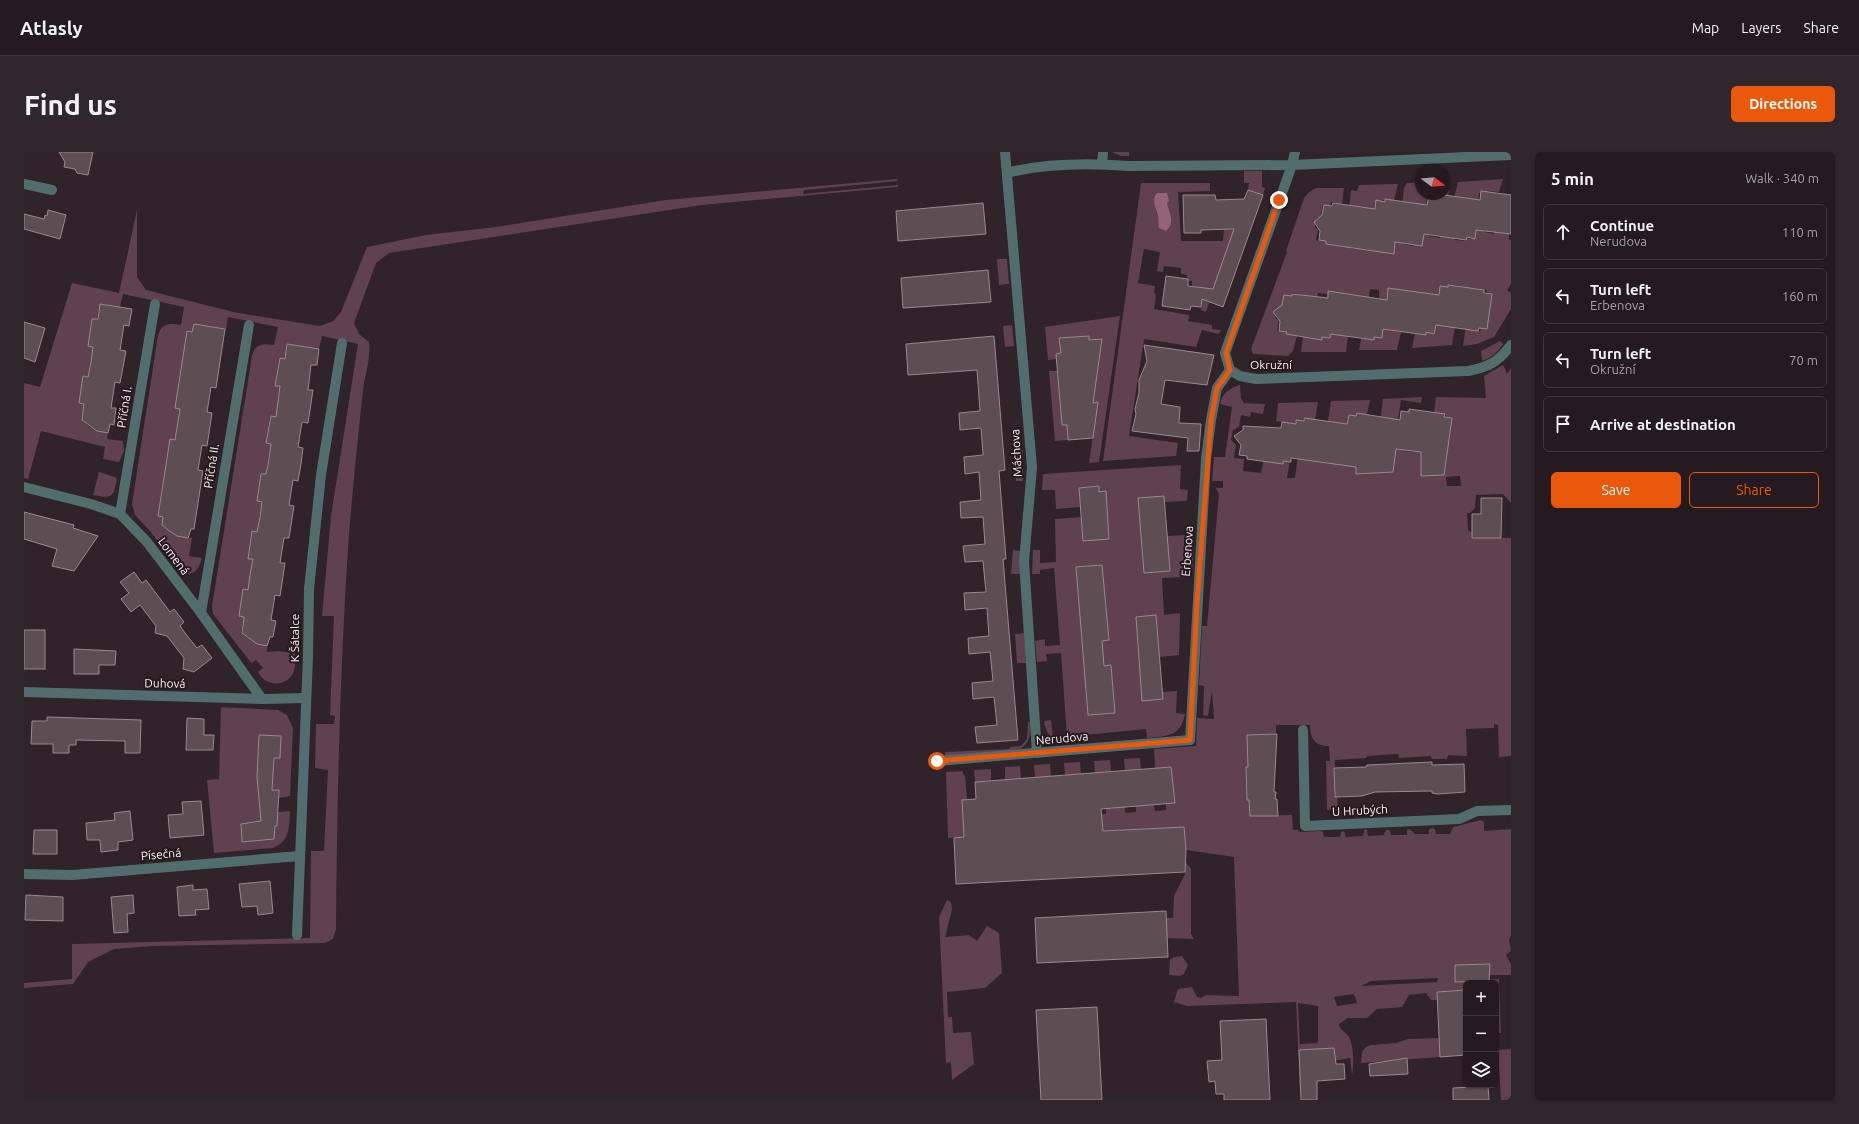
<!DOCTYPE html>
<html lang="en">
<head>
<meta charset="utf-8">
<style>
  body { margin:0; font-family:Ubuntu,sans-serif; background:#30272c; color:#f1f3f6 }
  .controls { position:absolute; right:12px; bottom:12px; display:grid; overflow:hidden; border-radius:6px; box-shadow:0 1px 3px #0004 }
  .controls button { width:36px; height:36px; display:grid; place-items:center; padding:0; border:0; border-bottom:1px solid #41383d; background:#241a1f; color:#f1f3f6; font:20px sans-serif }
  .compass { position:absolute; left:1391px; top:12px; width:36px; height:36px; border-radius:50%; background:#241a1f; box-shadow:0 1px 3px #0004; rotate:106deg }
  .stop { position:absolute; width:12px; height:12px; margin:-9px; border:3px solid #ea580c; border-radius:50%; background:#fff }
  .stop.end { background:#ea580c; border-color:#fff; box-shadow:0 1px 4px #0008 }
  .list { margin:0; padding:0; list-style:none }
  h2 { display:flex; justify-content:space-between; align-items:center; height:52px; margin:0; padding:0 16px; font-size:17px }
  h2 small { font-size:13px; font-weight:400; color:#a3a1a4 }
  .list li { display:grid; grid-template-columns:26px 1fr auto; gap:12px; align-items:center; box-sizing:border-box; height:56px; margin:0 8px 8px; padding:0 8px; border:1px solid #41383d; border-radius:6px }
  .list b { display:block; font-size:15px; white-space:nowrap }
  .list p { margin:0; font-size:13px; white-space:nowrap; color:#a3a1a4 }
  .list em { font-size:13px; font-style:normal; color:#a3a1a4 }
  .actions { display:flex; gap:8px; padding:12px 16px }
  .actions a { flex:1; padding:9px 0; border:1px solid #ea580c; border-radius:6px; text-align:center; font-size:14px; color:#ea580c }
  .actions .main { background:#ea580c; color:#fff }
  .icon { flex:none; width:22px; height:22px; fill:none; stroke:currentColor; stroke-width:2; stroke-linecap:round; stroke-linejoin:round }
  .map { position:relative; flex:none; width:1487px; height:948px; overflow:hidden; border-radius:6px }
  header { display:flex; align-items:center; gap:24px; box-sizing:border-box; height:56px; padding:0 20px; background:#241a1f; border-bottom:1px solid #41383d }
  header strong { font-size:19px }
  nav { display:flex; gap:22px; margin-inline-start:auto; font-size:14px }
  .intro { display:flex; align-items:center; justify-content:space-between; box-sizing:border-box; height:96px; padding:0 24px }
  h1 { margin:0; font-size:28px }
  .button { padding:10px 18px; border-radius:6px; background:#ea580c; color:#fff; font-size:14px; font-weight:700 }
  main { display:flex; gap:24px; padding:0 24px }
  aside { flex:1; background:#241a1f; border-radius:6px; box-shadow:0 1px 3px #0004 }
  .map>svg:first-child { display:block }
  .green { fill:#60414f; fill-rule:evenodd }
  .water { fill:#94637a }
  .building { fill:#5d4e54; stroke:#9a8990 }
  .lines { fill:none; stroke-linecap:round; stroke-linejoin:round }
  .minor { stroke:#526d6e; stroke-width:10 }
  .route { stroke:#ea580c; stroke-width:5 }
  .labels { text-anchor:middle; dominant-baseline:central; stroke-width:4; stroke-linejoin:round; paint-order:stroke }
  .street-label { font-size:12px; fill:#faf1f4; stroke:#261a1f }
</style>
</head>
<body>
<header>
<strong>Atlasly</strong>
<nav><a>Map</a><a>Layers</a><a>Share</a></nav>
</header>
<div class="intro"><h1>Find us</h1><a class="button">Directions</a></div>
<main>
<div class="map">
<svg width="1487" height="948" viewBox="0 0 1487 948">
  <rect width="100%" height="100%" fill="#302329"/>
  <!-- green -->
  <g class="green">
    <path d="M1088 0H1105V4H1097Z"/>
    <path d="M1220 19H1238V35L1241 36 1239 43 1224 38 1225 31H1220Z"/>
    <path d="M873 27 874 29 780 38 779 42 874 33V35L678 53 365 101 352 111 330 171 335 182 345 190C347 206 341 222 339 238 334 285 329 334 325 382 316 512 313 646 312 777L309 787 301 791 129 794 90 797 64 810 49 832 0 836V831L48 827V792L286 786 287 699H300L304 618 291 616 292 572H310L311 564 306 563 310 464H298L307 364 334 192 298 184 295 197 263 192 261 207H255L251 233 256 234 252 265 246 264 242 291 247 292 242 322H237L233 349 238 350 233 380H228L224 406 229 407 224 438 219 437 215 464 220 465 217 480 221 481 220 483C227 489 234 492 243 494V500L254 499 271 501C271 509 272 517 268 523 259 536 240 533 234 520L239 516 232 508 228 511 225 508 189 462 188 454 228 204C231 192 239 191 250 193L254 175 204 165 202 177 170 172 168 180 164 179 151 256 156 257 151 288 146 287 134 363 139 365 138 372 141 373 140 375C149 383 158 385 168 386L165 404 178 406C175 417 171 423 159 422L126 379 111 363 108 352 134 183C138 171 146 171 157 173L160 155 99 142 96 155 76 152 73 167H68L64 194 69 195 64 225 59 224 55 251 60 252 58 267 61 268 60 270C67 277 75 279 84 281L83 287 99 289 100 299 95 310 79 307 81 295 17 279 4 327 0 326V231L16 235 48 131 95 141 113 58V125L122 138 209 160 296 174 309 169 317 160 343 95 402 83 472 75 642 48Z"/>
    <path d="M1479 27 1475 40 1465 39 1464 42 1455 41 1454 52 1429 50 1434 30Z"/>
    <path d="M1421 29H1427L1423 49 1422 45 1411 43 1410 46 1403 45 1402 56 1378 54 1380 36 1383 31H1397V42H1421Z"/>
    <path d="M1117 31H1186V39L1154 40 1157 89H1199L1200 78H1210L1182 160 1177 158 1179 136 1168 134V129L1163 128V123L1157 122V116L1140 114 1139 120 1133 119 1136 100 1120 97 1114 131 1131 134 1130 141 1132 142 1130 157 1165 163 1164 169 1188 173V177L1197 178 1195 182 1178 178 1172 195 1120 187 1105 284 1154 291 1152 304 1079 309Z"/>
    <path d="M1374 32 1370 49 1359 48 1358 51 1351 50 1350 61 1325 57 1327 38 1333 39 1335 33Z"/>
    <path d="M1292 36H1320L1318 52 1307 50 1306 54 1299 53 1296 66H1294L1291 69V76L1294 77 1292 88 1302 89V92L1312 94V91L1327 93 1328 97H1336L1337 93 1346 88 1379 89V92L1389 94 1398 79 1406 80 1405 84 1416 86 1417 82 1431 84V88L1441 89 1442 86 1448 87 1450 75 1460 76V80L1470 82 1471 78 1485 79V88H1487V132L1483 138 1487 141V157L1470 185 1453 192 1439 194 1442 173 1445 177 1456 179 1468 142 1462 140 1463 138 1450 136 1449 139 1437 137V134L1425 133 1424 135 1416 134 1414 145 1364 139 1362 150 1356 149V147L1355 146V138L1346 137 1345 145 1303 147V142L1294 141 1293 145 1278 146V143L1268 141V144H1260L1257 157 1251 162 1252 167H1255L1253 179 1263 180 1262 182 1273 184 1269 199 1264 204 1229 202 1227 197 1263 100 1262 99 1280 46 1285 40Z"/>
    <path d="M973 107H983L985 132 975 133Z"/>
    <path d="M1096 164 1075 310 1065 311 1074 250 1069 251 1078 188H1065L1064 184 1036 186 1037 201 1032 202V207L1024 208 1021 175Z"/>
    <path d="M1410 168 1431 175 1428 193 1388 196 1391 182 1402 183V180L1408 181Z"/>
    <path d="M988 173 990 194 981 195 979 174Z"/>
    <path d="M1358 173 1365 178 1377 180 1373 198H1335L1338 182 1339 186 1349 188 1350 185H1356Z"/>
    <path d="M1307 179 1324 184 1322 200H1277L1279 183 1297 188 1298 185Z"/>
    <path d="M1476 189 1479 192C1473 201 1468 205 1458 209L1457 199Z"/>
    <path d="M1479 213 1483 222 1487 216V351L1479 342 1452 343 1451 356 1446 361H1443L1444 378 1455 386H1487V604L1475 605 1474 573 1470 572V576L1442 577 1443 604 1424 603 1423 607H1408L1407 604 1375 606 1374 602 1343 604 1342 606 1311 608 1310 644H1313L1314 657 1303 658 1302 609H1306L1305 594C1291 594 1286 587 1286 573H1252V582L1224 583V615L1222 616 1223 648H1225L1226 664 1268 663 1269 678H1274L1275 680 1297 679 1299 680 1300 685H1316L1317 680 1320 679 1322 685 1339 684 1340 678H1343L1344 684 1360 683 1361 680 1363 677 1366 679 1367 683H1383V678L1386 677 1391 682H1405V677L1408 676 1411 677 1412 682H1426L1429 675 1457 668 1460 670V679L1487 677V783L1485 788 1487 799 1482 803 1487 812V823H1465L1432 830 1475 827 1477 881H1472L1474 862 1472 831H1442V838L1413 840V848H1407L1402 841 1385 843 1378 855 1353 857 1343 866H1324L1315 872 1316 876C1319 879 1323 882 1325 885 1330 894 1330 914 1328 923L1326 906 1276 915V940L1272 850 1163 854 1150 850 1154 837 1168 835 1173 845 1177 846 1182 843 1215 844 1210 705 1162 698 1159 684H1161L1160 675 924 686 922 620 939 619V623H941L943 648H938L939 667 1082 662V657L1101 655V661L1112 660V654L1130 653 1131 659 1142 658V652L1151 651 1147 615 1131 616 1130 597 1172 594 1173 566 1190 567 1188 539 1184 564 1179 563 1180 534 1175 533 1178 474H1183L1195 342 1192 336H1199V329H1188L1190 305H1201L1208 255 1196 252C1198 241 1206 236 1216 233L1217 246 1220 251 1241 252 1239 262 1227 260 1226 265 1217 263 1215 275 1209 278 1207 288 1212 293 1210 306 1220 307 1219 319 1237 321 1240 306 1248 311H1257L1258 308 1266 309 1263 326H1271L1274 303 1275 307 1285 309 1286 306 1300 308V311L1310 312 1311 309 1370 293 1380 295V299L1390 300V297L1423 301 1428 266 1422 265V263L1410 261 1412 245 1462 246 1460 224ZM1436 324 1437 334H1423L1422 325ZM1414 826 1413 830 1337 834 1347 829ZM1329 842 1331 844 1333 851 1313 854 1310 845ZM1274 851 1294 854V891L1276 892Z"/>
    <path d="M1025 219H1033L1034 224 1039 234 1035 235 1036 256 1042 267 1037 268 1038 273H1043L1044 288 1031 289Z"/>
    <path d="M1398 245 1397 251 1377 248 1373 273 1356 269 1359 247Z"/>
    <path d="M1346 248 1342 267H1323L1322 274 1304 269 1307 249Z"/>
    <path d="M1294 250 1291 268 1279 266 1278 269 1272 268 1271 275 1264 271 1252 269 1254 251Z"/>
    <path d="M991 298H999V329H992Z"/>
    <path d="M1157 313 1156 337 1164 338 1163 349 1140 350V344L1114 346 1120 421 1146 419 1143 384 1161 383 1160 393 1170 394 1168 420 1158 419V425L1138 426 1140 463 1156 461 1155 503 1136 505 1132 464 1112 465 1118 548 1138 540 1153 539 1152 561 1161 562C1157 585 1142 584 1123 586L1122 577 1051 584V591C1033 592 1023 587 1020 569L1027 568 1029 586 1043 585 1037 501 1022 502 1023 509 1013 510 1011 489 1021 487V494L1036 493 1030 416 1016 418V422H1008L1009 398H1016V411L1032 410 1031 367 1057 365 1059 389 1085 386 1081 339 1075 340 1074 334 1055 336 1056 355 1032 357 1031 338H1018L1019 322ZM1078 413 1085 488 1059 490 1052 415ZM1080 508V514L1087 513 1091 561 1060 510Z"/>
    <path d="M75 320 91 325 93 327 90 340 86 344 81 345 69 343Z"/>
    <path d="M989 398 997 399 996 422H987Z"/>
    <path d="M1000 481 1002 511H993L991 482Z"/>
    <path d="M197 555 254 558 263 563 269 576 266 644 255 646V638H235L237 670 227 671 226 670V672H217L218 689 253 674 254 660 266 659C265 676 266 689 249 696L190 701 183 628 195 627Z"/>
    <path d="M1004 570H1006C1006 581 1007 591 996 597L921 604V600L985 597 986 595 997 594 1003 587Z"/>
    <path d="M1116 606 1117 618H1101L1100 607Z"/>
    <path d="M1086 608 1087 619 1071 621 1070 609Z"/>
    <path d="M1056 610 1057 622 1041 623 1040 611Z"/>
    <path d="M1026 612 1027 624 1011 625 1010 613Z"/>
    <path d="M996 614 997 626 981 627V615Z"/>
    <path d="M967 617V628L951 630 950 618Z"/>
    <path d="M1160 708 1167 717V782L1170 787 1142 786 1141 766H1149L1150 744 1161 722Z"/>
    <path d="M923 748 927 750 928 757 921 785 945 783 953 789 963 774 975 781 978 821 961 836 923 840 924 865H928L929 881 947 880 950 912 928 928 927 910 922 911 915 765Z"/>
    <path d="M1158 804 1164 813 1160 822 1156 824 1145 823 1146 808 1150 805Z"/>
    <path d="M1415 886 1416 905 1337 911 1338 900 1342 895 1347 893 1372 891 1384 887Z"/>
    <path d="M1487 897V948H1477L1474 898Z"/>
  </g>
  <!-- water -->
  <path class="water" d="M1133 41H1143L1145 49 1143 51C1145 61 1152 71 1142 79L1135 76C1134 72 1135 67 1134 63 1132 55 1127 48 1133 41Z"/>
  <!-- building -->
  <g class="building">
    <path d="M35 0H69L64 23 53 21 51 17 40 15 41 10Z"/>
    <path d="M1224 38 1239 43 1199 155 1178 147 1177 155 1167 154 1166 158 1138 154 1142 124 1164 127V134L1189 137 1210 77 1177 78V81H1160L1159 43H1191L1192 48 1220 47Z"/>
    <path d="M1457 39 1487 43V82L1452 78 1451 87 1443 85 1442 88 1400 82 1398 94 1371 90 1370 102 1302 92V89L1295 88 1296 79 1290 70 1298 63 1300 53 1308 54 1309 51 1351 57 1352 48 1361 50V47L1403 53 1405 44 1413 45V42L1456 48Z"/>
    <path d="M959 51 962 82 874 89 872 59Z"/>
    <path d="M24 58 42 63 36 87 0 77V62L20 67 21 63 23 64Z"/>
    <path d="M964 118 967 150 879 156 877 126Z"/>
    <path d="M1424 133 1460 138V141L1468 142 1463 177 1455 176 1454 179 1412 173 1410 182 1402 180V183L1359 177 1358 186 1350 185V188L1307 182 1306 186 1298 185V188L1262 182 1263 180 1255 179 1256 169 1249 160 1258 153 1260 143 1268 144V142L1304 146V139L1363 148 1364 136 1415 143 1416 134 1424 135Z"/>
    <path d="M76 152 108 157 105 174 100 173 96 198 102 199 96 231 91 230 87 256H92L90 273 86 272 84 281 73 279 58 268 60 252 55 251 59 224 64 225 67 210 69 195 64 194 68 167H74Z"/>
    <path d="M0 170 21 176 11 210 0 206Z"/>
    <path d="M170 172 201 177 192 236 187 235 183 260 188 261 183 294 178 293 174 318 179 319 170 377H167L164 386 153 384 144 378 138 373 139 365 134 364 146 287 151 288 156 257 151 256 163 179 168 180Z"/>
    <path d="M970 184 981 318 975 319 982 407H979L994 588 953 591 951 575 973 573 970 545 949 547 948 531 969 529 966 500 945 502 944 486 965 484 963 456 941 458 940 441 962 440 959 409 941 410 939 394 961 392 959 365 937 366 936 350 957 348 955 320 941 322 940 305 959 303 957 276 936 278 935 261 956 259 953 218 884 223 882 192Z"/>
    <path d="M1065 184V188L1078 187 1069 251 1074 250 1069 286 1044 288 1043 273H1038L1032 202 1037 201 1035 186Z"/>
    <path d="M263 192 295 197 293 213H287L284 238H289L284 271 278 270 274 295 279 296 277 312 274 329 269 328 265 353 270 354 265 386H260L256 411H261L256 444 251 443 247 468 252 469 249 485H246L243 494 233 492 218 481 220 465 215 464 219 437 224 438 226 423 229 407H224L228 379 233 380 236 365 238 350 233 349 237 322H242L245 307 247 292 242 291 247 264 252 265 256 234H251L256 206 261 207Z"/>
    <path d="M1120 193 1190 203 1183 233 1141 228 1137 252 1156 255 1155 271 1177 272 1175 299H1163L1164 286 1108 279 1112 262 1111 257 1115 241V228L1123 209Z"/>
    <path d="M1385 257 1421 262 1420 265 1428 266 1420 323 1397 324V300L1372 297 1369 320 1332 322V315L1267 306V310L1259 309V312L1223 307V304L1215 303 1217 293 1210 284 1219 278V274L1257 276 1258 270 1272 272V268L1280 269V266L1323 272 1325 263 1332 264 1333 261 1376 268 1377 259 1385 260Z"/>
    <path d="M1075 334V340L1082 339 1085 387 1059 389 1055 336Z"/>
    <path d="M1140 344 1146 419 1120 421 1114 346Z"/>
    <path d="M1457 346H1478L1477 386H1448V362H1457Z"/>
    <path d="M0 360 50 373 49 376 74 384 50 419 28 414 33 397 0 387Z"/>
    <path d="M1078 413 1085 488 1078 489 1080 514 1087 513 1091 561 1064 563 1052 415Z"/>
    <path d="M110 420 118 431 122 428 146 460 150 457 160 470 156 474 164 485 173 496 178 493 188 506 170 520 159 517 160 506 143 484 131 481 132 474 116 453 107 460 97 447 105 441 96 430Z"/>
    <path d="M1132 463 1139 547 1118 549 1112 465Z"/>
    <rect x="0" y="478" width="21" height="39"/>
    <path d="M50 497 92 499 91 513H75V522H50Z"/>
    <path d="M23 565 117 568 116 601H101V589L52 588V593H45V601H29V592H7L8 569H23Z"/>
    <path d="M163 566 180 567V583H190L189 598H162Z"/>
    <path d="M1253 582 1250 640H1252L1251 647H1253L1254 664H1226L1225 648H1223L1222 615H1224L1223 583Z"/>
    <path d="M235 583 257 584 256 606H250L248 638H255L253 674H251L250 687 218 690 217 672 237 669 233 625Z"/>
    <path d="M1408 610V613L1440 612 1441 640 1414 642 1408 641V639L1351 640 1338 644 1311 645 1310 616 1342 615 1343 613Z"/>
    <path d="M1147 615 1151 651 1077 657 1079 679 1160 675 1162 698 1161 720 932 732 930 686 940 685 938 648 952 647 951 630Z"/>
    <path d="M177 649 180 683 146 686 144 663 159 662 158 650Z"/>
    <path d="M106 659 109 688 94 690V698L77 700 76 688H63L62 671 91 668 90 661Z"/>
    <path d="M10 678H33V702H9Z"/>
    <path d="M246 729 249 761 234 763 233 754 218 755 215 732Z"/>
    <path d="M169 733V738L183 737 185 757 171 758 172 763 155 764 153 735Z"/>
    <path d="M2 743 39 745V769L1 768Z"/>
    <path d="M109 743 110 761 103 762 104 780 90 781 87 745Z"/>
    <path d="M1142 759 1144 805 1013 811 1011 766Z"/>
    <path d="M1466 812 1465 829 1431 830V813Z"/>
    <path d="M1442 838V903L1416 905 1413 840Z"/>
    <path d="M1073 855 1078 948H1017L1012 858Z"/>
    <path d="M1242 867 1246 948H1200V942H1192L1191 929 1185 930 1183 909 1198 908 1196 869Z"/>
    <path d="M1310 896 1312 912H1320L1321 927 1293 929V948H1277L1275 898Z"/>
    <path d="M1383 906 1384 922 1346 924 1345 912Z"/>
    <path d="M1447 933H1464L1465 948H1429V936L1447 935Z"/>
  </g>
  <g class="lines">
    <!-- minor -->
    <g class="minor">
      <path d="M981 0 1008 315 1000 410 1013 601"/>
      <path d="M1271 0 1268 13 1201 201 1206 218 1216 224 1232 227 1444 219C1465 215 1474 210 1487 193"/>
      <path d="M1078 12 1079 0"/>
      <path d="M983 21C1022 11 1064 11 1104 14L1268 13 1487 3"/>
      <path d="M0 32 28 38"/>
      <path d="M0 335 67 352 96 362 123 390 177 461 238 547"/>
      <path d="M96 362 131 152"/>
      <path d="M177 461 225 173"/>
      <path d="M0 540 238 547 282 546"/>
      <path d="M1279 578 1281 674 1435 667 1453 659 1487 658"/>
      <path d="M913 609 1166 588 1182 307 1187 268 1193 236 1206 218"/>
      <path d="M0 722 48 723 276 704"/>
      <path d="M273 783 284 504 285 437 297 323 318 191"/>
    </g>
  </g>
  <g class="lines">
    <!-- route -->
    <path class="route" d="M913 609 1166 588 1173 450 1187 268 1193 236 1206 218 1202 201 1255 48"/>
  </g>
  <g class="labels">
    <!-- street labels -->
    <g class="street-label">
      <text x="1247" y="212">Okružní</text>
      <text transform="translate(100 255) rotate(-81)">Příčná I.</text>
      <text transform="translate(992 301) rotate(-93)">Máchova</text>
      <text transform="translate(187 314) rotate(-81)">Příčná II.</text>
      <text transform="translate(1163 399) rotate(-86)">Erbenova</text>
      <text transform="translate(150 404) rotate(53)">Lomená</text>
      <text transform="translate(270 486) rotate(-90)">K Šátalce</text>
      <text transform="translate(141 531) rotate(1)">Duhová</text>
      <text transform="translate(1038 586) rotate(-5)">Nerudova</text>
      <text transform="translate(1336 658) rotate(-3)">U Hrubých</text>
      <text transform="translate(137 702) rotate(-5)">Písečná</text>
    </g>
  </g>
</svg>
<div class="controls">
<button>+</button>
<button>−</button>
<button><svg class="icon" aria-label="layers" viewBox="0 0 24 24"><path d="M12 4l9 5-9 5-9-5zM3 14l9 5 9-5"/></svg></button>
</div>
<svg class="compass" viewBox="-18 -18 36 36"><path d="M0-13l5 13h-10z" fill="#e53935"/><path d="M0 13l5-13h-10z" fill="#a3a1a4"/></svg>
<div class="stop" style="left:913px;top:609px"></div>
<div class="stop end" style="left:1255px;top:48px"></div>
</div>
<aside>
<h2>5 min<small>Walk · 340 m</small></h2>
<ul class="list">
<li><svg class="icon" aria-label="ahead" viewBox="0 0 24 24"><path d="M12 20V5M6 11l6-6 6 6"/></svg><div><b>Continue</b><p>Nerudova</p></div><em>110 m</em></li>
<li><svg class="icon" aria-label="left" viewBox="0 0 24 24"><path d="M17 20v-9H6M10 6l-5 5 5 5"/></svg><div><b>Turn left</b><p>Erbenova</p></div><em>160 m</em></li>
<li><svg class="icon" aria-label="left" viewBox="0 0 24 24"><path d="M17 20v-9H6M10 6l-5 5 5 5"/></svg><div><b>Turn left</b><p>Okružní</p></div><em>70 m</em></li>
<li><svg class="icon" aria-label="arrive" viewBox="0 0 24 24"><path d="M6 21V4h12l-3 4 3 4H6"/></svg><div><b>Arrive at destination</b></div></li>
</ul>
<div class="actions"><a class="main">Save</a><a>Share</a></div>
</aside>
</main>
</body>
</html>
